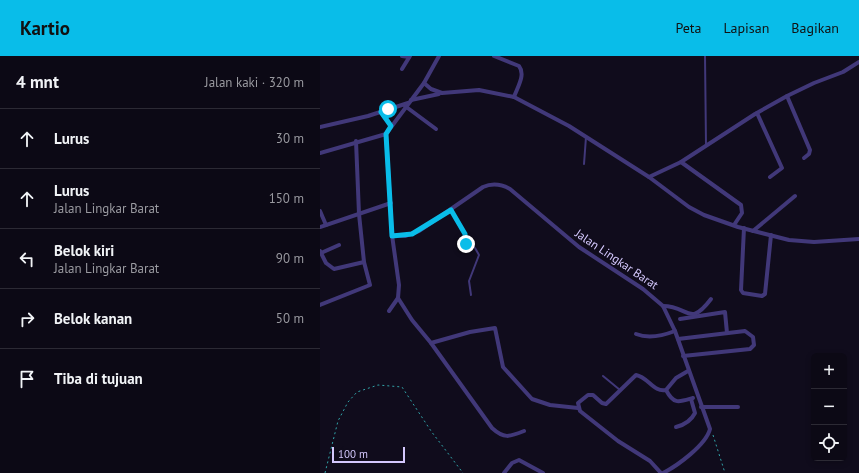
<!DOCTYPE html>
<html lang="id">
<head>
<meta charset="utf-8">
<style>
  body { margin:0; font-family:"PT Sans",sans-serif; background:#1a1722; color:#f1f3f6 }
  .controls { position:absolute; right:12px; bottom:12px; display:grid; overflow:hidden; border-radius:6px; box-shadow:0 2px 6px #0003 }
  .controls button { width:36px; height:36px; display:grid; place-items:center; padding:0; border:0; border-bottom:1px solid #2c2a34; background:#0c0915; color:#f1f3f6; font:20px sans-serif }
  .scale { position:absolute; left:12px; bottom:10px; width:73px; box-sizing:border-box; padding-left:4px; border:2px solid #d4c8fd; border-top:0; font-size:11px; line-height:14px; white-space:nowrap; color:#d4c8fd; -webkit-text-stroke:3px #100c1c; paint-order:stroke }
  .stop { position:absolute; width:12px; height:12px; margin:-9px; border:3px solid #09bde9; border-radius:50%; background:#fff }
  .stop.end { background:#09bde9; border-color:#fff; box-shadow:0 1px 4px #0008 }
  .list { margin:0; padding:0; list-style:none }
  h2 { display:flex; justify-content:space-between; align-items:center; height:52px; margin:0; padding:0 16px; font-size:17px }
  h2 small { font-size:13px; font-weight:400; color:#9a9aa0 }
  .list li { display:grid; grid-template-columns:26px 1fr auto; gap:12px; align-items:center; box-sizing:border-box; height:60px; padding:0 16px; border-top:1px solid #2c2a34 }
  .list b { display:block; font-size:15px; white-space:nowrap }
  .list p { margin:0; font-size:13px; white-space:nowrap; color:#9a9aa0 }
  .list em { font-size:13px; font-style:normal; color:#9a9aa0 }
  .icon { flex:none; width:22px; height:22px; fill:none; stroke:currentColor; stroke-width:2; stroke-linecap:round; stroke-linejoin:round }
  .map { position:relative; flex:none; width:539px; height:417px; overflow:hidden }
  header { display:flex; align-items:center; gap:24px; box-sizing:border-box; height:56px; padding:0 20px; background:#09bde9; color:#111 }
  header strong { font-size:19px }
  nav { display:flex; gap:22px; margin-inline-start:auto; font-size:14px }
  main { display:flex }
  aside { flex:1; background:#0c0915 }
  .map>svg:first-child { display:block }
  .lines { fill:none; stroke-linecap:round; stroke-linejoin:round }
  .path { stroke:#31a4a9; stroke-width:1; stroke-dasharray:2 3; stroke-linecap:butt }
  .service { stroke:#413879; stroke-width:2 }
  .minor { stroke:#413879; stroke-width:4 }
  .route { stroke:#09bde9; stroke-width:5 }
  .labels { text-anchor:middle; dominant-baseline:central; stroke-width:3; stroke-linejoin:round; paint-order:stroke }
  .street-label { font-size:12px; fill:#d4c8fd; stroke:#100c1c }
</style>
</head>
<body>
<header>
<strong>Kartio</strong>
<nav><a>Peta</a><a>Lapisan</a><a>Bagikan</a></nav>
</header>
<main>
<aside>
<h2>4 mnt<small>Jalan kaki · 320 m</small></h2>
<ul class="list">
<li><svg class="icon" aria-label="ahead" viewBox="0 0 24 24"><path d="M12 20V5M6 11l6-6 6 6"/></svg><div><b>Lurus</b></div><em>30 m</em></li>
<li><svg class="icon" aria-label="ahead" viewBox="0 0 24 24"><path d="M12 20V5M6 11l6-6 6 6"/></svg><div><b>Lurus</b><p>Jalan Lingkar Barat</p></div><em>150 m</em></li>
<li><svg class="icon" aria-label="left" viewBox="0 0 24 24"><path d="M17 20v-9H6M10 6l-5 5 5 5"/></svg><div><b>Belok kiri</b><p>Jalan Lingkar Barat</p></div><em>90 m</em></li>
<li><svg class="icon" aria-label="right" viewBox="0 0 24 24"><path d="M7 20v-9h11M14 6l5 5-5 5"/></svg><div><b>Belok kanan</b></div><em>50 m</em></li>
<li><svg class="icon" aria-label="arrive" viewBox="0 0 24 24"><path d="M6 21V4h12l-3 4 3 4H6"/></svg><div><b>Tiba di tujuan</b></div></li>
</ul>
</aside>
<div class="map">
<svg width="539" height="417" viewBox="0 0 539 417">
  <rect width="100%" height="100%" fill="#100c1c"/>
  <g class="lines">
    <!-- path -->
    <g class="path">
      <path d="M393 379 405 417"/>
      <path d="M5 417 18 365 28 346 37 336 58 329 82 331 111 375 143 417"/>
    </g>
    <!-- service -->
    <g class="service">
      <path d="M385 0 386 89"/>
      <path d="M264 108 266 81"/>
      <path d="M131 154 145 178 146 187 155 192 159 199 149 225 151 239"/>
      <path d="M283 320 300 334"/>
    </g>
    <!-- minor -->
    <g class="minor">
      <path d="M82 0 89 1"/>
      <path d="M174 0 199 10C206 19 197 32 194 41"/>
      <path d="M82 13 90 0"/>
      <path d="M104 27 111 33 122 37 159 34 194 41 249 70 329 121 369 151 384 159 418 171 469 184 494 186 539 183"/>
      <path d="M467 40 490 94 489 98 484 102"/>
      <path d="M91 44 119 38"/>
      <path d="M85 50 116 73"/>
      <path d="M61 55 71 70"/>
      <path d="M437 57 462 112 450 121"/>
      <path d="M0 71 48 60 88 47"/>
      <path d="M0 97 66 78"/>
      <path d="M361 106 421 149 422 157 414 169"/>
      <path d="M329 121 361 106 435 58 467 40 494 27 523 16 539 6"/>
      <path d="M0 155 6 169"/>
      <path d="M0 171 71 147"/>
      <path d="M424 172 421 234 423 237 442 240 445 238 451 179"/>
      <path d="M433 175 475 140"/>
      <path d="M72 179 85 180 99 175 163 131C172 127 181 128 190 133L259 191 323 233 343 250 355 275 390 373C386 389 357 410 343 417"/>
      <path d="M0 195 6 207 14 213 44 206 39 158 36 85"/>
      <path d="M1 197 19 189"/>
      <path d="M78 242 92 264 111 287 150 276 175 272 183 311 212 343 230 349 258 352"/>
      <path d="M0 249 50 229 44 206"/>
      <path d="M343 250C369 250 369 272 391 243"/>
      <path d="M69 255 78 242 79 229 72 179 66 78 104 27 119 0"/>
      <path d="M360 263 405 256 407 277"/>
      <path d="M316 278C329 283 342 280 355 275"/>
      <path d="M358 283 425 275 433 281 434 289 430 293 363 300"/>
      <path d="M111 287 172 372C184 383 189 381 204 375"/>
      <path d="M346 334C354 349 359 346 373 342"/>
      <path d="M381 351H418"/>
      <path d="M356 371C364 369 371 365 375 357L371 343"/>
      <path d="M184 417 192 407 199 404 223 417"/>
      <path d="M341 417 330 405 298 385 260 355 258 347 268 339H273L282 347 286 348 316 319C328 321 334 337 346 334L356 322 368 315"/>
    </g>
  </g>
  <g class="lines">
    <!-- route -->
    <path class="route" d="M68 53 61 56 71 70 66 78 72 180 92 178 131 154 145 178 146 188"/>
  </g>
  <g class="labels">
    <!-- street labels -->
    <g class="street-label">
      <text transform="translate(297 203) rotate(34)">Jalan Lingkar Barat</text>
    </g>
  </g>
</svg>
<div class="controls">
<button>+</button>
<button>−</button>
<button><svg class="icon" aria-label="locate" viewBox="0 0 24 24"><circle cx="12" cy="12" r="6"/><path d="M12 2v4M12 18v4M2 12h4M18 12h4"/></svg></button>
</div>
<div class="scale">100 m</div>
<div class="stop" style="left:68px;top:53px"></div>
<div class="stop end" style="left:146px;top:188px"></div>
</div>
</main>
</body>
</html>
